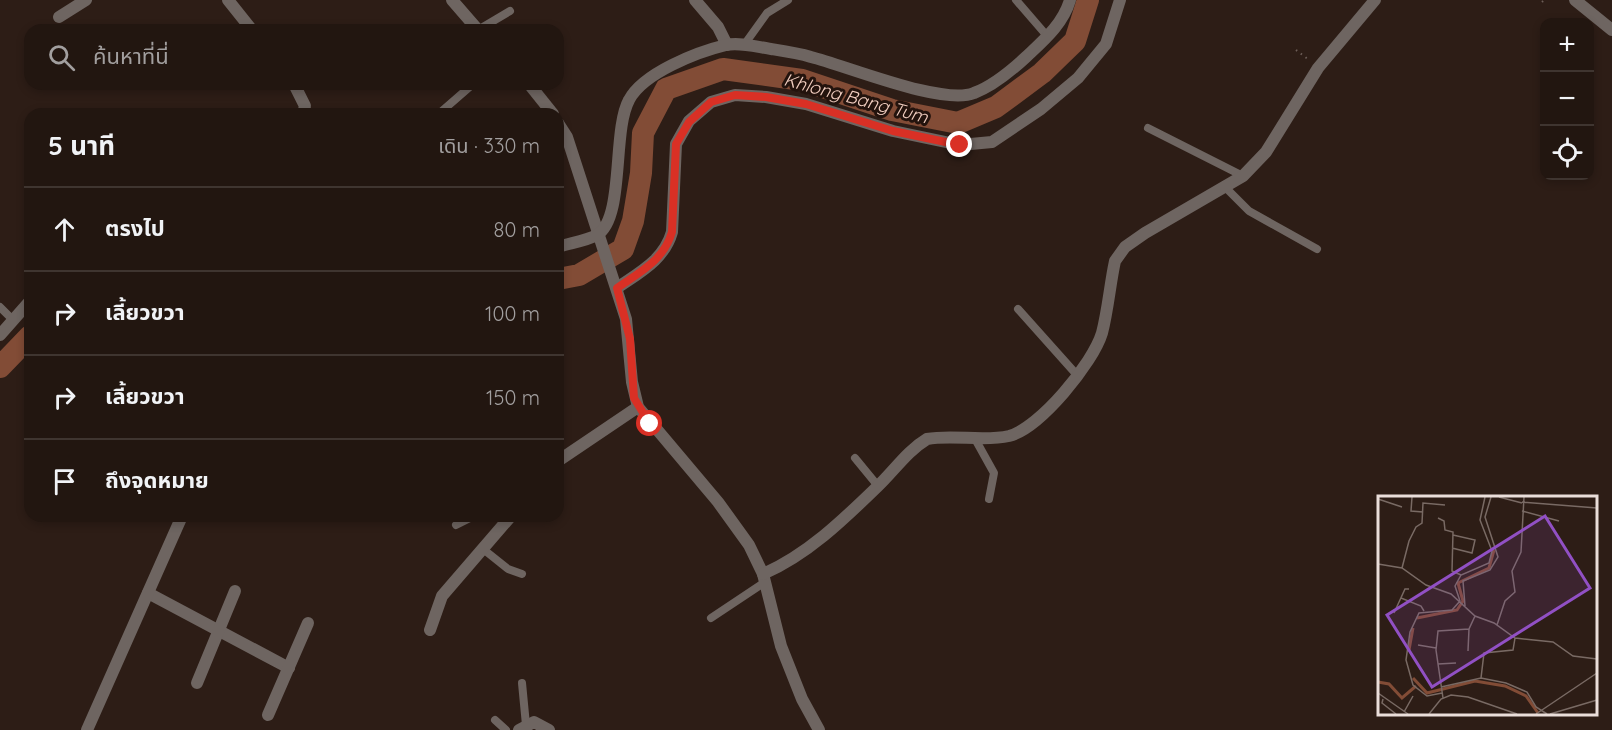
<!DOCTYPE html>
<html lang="th">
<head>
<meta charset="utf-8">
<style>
  body { margin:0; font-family:Quicksand,"Noto Sans Thai",sans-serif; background:#2e231e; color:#f1f3f6 }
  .controls { position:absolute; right:18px; top:18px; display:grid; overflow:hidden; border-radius:12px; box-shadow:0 3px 9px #0003 }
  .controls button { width:54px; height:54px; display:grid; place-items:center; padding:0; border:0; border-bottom:2px solid #3f3530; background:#221610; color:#f1f3f6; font:30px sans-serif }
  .stop { position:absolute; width:18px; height:18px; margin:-14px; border:4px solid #d93025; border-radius:50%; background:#fff }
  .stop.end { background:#d93025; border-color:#fff; box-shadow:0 2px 6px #0008 }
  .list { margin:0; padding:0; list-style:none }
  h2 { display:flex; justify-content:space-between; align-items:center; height:78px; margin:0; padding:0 24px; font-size:26px }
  h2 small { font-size:20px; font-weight:400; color:#a29f9f }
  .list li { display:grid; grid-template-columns:39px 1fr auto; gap:18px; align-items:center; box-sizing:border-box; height:84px; padding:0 24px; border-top:2px solid #3f3530 }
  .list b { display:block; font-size:22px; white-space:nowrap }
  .list em { font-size:20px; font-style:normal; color:#a29f9f }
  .icon { flex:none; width:33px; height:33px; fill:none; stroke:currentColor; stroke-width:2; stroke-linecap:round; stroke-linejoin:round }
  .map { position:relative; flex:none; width:1612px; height:730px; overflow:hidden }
  .search { position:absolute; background:#221610; box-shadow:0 3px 9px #0003; left:24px; top:24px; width:540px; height:66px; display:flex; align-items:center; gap:15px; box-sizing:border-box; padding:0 21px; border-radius:18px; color:#a29f9f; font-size:22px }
  .panel { position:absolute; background:#221610; box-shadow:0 3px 9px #0003; left:24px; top:108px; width:540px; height:414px; border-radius:18px }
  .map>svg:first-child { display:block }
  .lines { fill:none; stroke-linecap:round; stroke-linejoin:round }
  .river { stroke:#824c36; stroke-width:22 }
  .path { stroke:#6d5e58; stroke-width:2; stroke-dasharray:1.5 4.5; stroke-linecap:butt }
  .service { stroke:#6e6561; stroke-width:8 }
  .minor { stroke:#6e6561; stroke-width:12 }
  .route { stroke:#d93025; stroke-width:8 }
  .labels { text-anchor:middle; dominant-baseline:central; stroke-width:6; stroke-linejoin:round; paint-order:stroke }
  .water-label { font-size:18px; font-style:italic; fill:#f3cfc1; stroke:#23130d }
  .inset-river { fill:none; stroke:#824c36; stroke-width:3 }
  .inset-road { fill:none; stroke:#796a64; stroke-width:1.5 }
  .view { fill:#9150c4; fill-opacity:0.15; stroke:#9150c4; stroke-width:3 }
  .inset-edge { fill:none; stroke:#eadeda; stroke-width:3 }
</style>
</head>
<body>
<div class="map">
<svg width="1612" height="730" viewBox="0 0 1612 730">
  <rect width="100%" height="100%" fill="#2d1d16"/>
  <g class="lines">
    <!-- river -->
    <g class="river">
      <path d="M558 279 579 275 623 249 633 221 641 173 643 133 666 89 723 69 802 80 892 110 958 123 996 107 1042 73 1075 41 1088 0"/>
      <path d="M0 367 30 336"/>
    </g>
    <!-- path -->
    <g class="path">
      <path d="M1542 2 1544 0"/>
      <path d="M1296 50 1309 60"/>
    </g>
    <!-- service -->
    <g class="service">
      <path d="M1016 0 1048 37"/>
      <path d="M478 30 510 11"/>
      <path d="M744 45 767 13 788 0"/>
      <path d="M442 111 473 84"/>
      <path d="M1148 128 1243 176"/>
      <path d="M1225 187 1249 211 1317 249"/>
      <path d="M0 307 12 319"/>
      <path d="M1018 309 1077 375"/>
      <path d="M974 437 994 473 989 499"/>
      <path d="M855 458 878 486"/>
      <path d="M456 525 474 516"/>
      <path d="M483 549 508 569 522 574"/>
      <path d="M711 618 765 582"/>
      <path d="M522 683 526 725"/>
      <path d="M495 720 506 730"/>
    </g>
    <!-- minor -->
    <g class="minor">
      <path d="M228 0 252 30"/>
      <path d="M452 0 478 30"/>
      <path d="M695 0 718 27 727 45"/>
      <path d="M1575 0 1612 30"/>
      <path d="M59 17 86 0"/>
      <path d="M294 84 305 106 303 114"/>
      <path d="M529 84 553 114"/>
      <path d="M558 123 567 137 626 319 632 382 638 407 718 502 749 545 763 574 781 646 802 699 819 730"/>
      <path d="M558 247C570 243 586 241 597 235 625 218 612 131 629 100 643 73 697 52 726 45 740 42 757 47 771 49 784 51 798 53 811 57 847 66 943 106 974 93 993 86 1012 70 1026 57 1044 40 1063 24 1070 0"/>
      <path d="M617 288C640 272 664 260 672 232L676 144 689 121 711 102 735 95 766 97 806 104 893 131 960 145 992 142 1041 109 1078 78 1106 44 1120 0"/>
      <path d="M0 335 30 301"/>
      <path d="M558 461 638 407"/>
      <path d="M763 574C807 555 843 520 877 487 894 471 907 451 927 439 953 434 983 442 1009 436 1040 428 1093 363 1102 333 1108 310 1110 284 1115 261L1125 247 1145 233 1243 176 1266 152 1318 68 1375 0"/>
      <path d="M148 593 289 668"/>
      <path d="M430 630 442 596 511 516"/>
      <path d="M197 683 235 591"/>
      <path d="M268 715 308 623"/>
      <path d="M87 730 182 516"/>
      <path d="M519 730 534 722 549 730"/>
    </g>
  </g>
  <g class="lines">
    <!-- route -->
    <path class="route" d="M650 424 634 398 630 339 617 288C640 272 664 260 672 232L676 144 689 122 711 102 735 95 766 97 806 104 893 131 960 145"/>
  </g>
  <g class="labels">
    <!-- water labels -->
    <g class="water-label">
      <text transform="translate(856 98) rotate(15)">Khlong Bang Tum</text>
    </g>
  </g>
  <!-- overview -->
  <g transform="translate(1378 496)">
    <rect width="219" height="219" fill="#2d1d16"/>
    <path class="inset-river" d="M39 122 79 114 85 105 80 87 111 72 116 54M31 154 35 132M35 182 49 197 97 185 127 190 148 200 160 217M0 186 11 188 24 202 38 190"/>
    <path class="inset-road" d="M34 1 33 15 45 16M121 1 144 7M0 3 24 11M144 6 219 12M144 15 181 25M60 22 66 25 67 34 75 36 74 75 83 79M74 52 94 57 97 44 75 39M0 68 24 72 48 89 73 98 97 120 116 127 137 142 175 146 195 160 219 163M24 72 31 45 38 31 44 27 45 7 67 9M23 102 43 110 46 115M87 110 85 85 112 74 120 61 107 21 113 1M16 117 27 93H31M119 129 127 105 137 96 134 75 143 56 146 1M40 149 58 152M90 155 91 133 97 120M60 168 78 167M103 182 106 157 135 154 137 142M63 191 103 182 128 187 149 196 158 211 169 218M0 197 30 218M64 197 49 200 35 189 28 164 32 136 41 117 74 114 82 105 77 90 83 79 111 67 114 55 102 24 107 1M65 202 58 154 60 135 91 133M5 203 4 207 18 218M26 216 35 200M51 218 63 203 73 199 90 201 139 218M158 218 219 177M172 218 219 204"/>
    <path class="view" d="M167 20 212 92 54 191 9 119Z"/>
    <rect width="219" height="219" class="inset-edge"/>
  </g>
</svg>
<div class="controls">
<button>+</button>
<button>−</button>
<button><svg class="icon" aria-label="locate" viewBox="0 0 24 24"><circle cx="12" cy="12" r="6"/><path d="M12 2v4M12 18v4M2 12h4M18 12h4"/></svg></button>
</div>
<div class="stop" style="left:650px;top:424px"></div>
<div class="stop end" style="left:960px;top:145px"></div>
<div class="search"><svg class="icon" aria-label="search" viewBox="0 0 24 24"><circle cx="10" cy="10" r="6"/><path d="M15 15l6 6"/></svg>ค้นหาที่นี่</div>
<section class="panel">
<h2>5 นาที<small>เดิน · 330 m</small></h2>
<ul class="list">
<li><svg class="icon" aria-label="ahead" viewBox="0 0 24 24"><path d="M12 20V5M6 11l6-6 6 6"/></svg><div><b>ตรงไป</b></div><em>80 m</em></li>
<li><svg class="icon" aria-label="right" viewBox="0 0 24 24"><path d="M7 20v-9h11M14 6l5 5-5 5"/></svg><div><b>เลี้ยวขวา</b></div><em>100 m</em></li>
<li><svg class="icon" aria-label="right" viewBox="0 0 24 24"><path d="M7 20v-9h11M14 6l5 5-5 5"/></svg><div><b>เลี้ยวขวา</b></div><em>150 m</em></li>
<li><svg class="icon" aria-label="arrive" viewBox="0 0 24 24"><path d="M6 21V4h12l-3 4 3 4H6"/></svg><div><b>ถึงจุดหมาย</b></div></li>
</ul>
</section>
</div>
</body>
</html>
